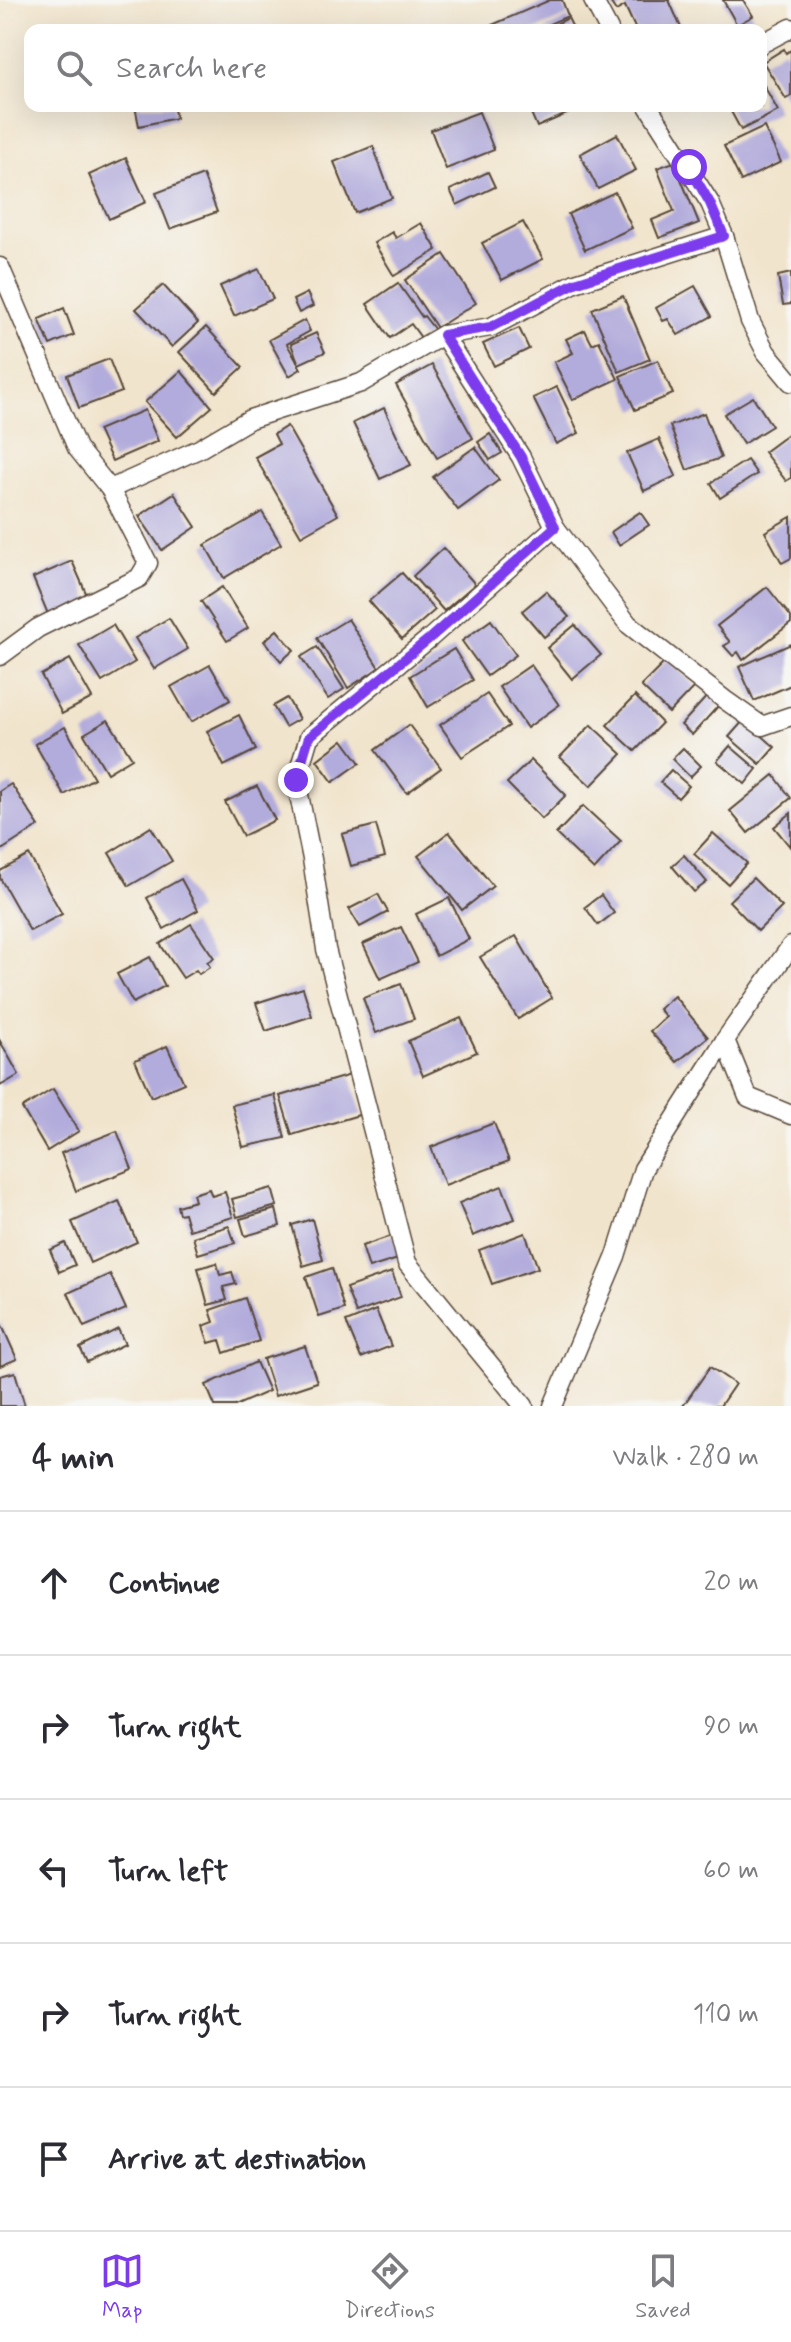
<!DOCTYPE html>
<html lang="en">
<head>
<meta charset="utf-8">
<style>
  body { margin:0; font-family:Mynerve,sans-serif; background:#f2f2f3; color:#2b2b33 }
  .stop { position:absolute; width:24px; height:24px; margin:-18px; border:6px solid #7c3aed; border-radius:50%; background:#fff }
  .stop.end { background:#7c3aed; border-color:#fff; box-shadow:0 2px 8px #0008 }
  .list { margin:0; padding:0; list-style:none }
  h2 { display:flex; justify-content:space-between; align-items:center; height:104px; margin:0; padding:0 32px; font-size:34px }
  h2 small { font-size:26px; font-weight:400; color:#7c7c81 }
  .list li { display:grid; grid-template-columns:52px 1fr auto; gap:24px; align-items:center; box-sizing:border-box; height:144px; padding:0 32px; border-top:2px solid #e1e1e2 }
  .list b { display:block; font-size:30px; white-space:nowrap }
  .list em { font-size:26px; font-style:normal; color:#7c7c81 }
  .icon { flex:none; width:44px; height:44px; fill:none; stroke:currentColor; stroke-width:2; stroke-linecap:round; stroke-linejoin:round }
  .map { position:relative; flex:none; width:791px; height:1406px; overflow:hidden }
  .search { position:absolute; background:#fff; box-shadow:0 8px 32px #0002; left:24px; right:24px; top:24px; height:88px; display:flex; align-items:center; gap:20px; box-sizing:border-box; padding:0 28px; border-radius:16px; color:#7c7c81; font-size:30px }
  .sheet { height:824px; background:#fff }
  nav { display:flex; justify-content:space-around; align-items:center; box-sizing:border-box; height:112px; border-top:2px solid #e1e1e2; background:#fff; font-size:22px; color:#7c7c81 }
  nav a { display:grid; justify-items:center; gap:4px }
  nav .on { color:#7c3aed }
  .map>svg:first-child { display:block }
  .building { fill:#b2acdc }
  .lines { fill:none; stroke-linecap:round; stroke-linejoin:round }
  .minor-casing { stroke:#564638; stroke-width:21 }
  .minor { stroke:#fff; stroke-width:18 }
  .route { stroke:#7c3aed; stroke-width:10 }
</style>
</head>
<body>
<div class="map">
<svg width="791" height="1406" viewBox="0 0 791 1406">
  <rect width="100%" height="100%" fill="#f6f6f2"/>
  <filter id="ink" filterUnits="userSpaceOnUse"><feTurbulence type="fractalNoise" baseFrequency=".0125" numOctaves="2"/><feDisplacementMap in="SourceGraphic" scale="16" xChannelSelector="R" yChannelSelector="G"/><feConvolveMatrix kernelMatrix="1 2 1 2 8 2 1 2 1" color-interpolation-filters="sRGB"/></filter>
  <filter id="wash" filterUnits="userSpaceOnUse"><feTurbulence type="fractalNoise" baseFrequency=".006" numOctaves="4" result="noise"/><feDisplacementMap in="SourceGraphic" scale="32" xChannelSelector="R" yChannelSelector="G"/><feGaussianBlur stdDeviation="1.8" result="paint"/><feColorMatrix in="noise" values="0 0 0 0 0 0 0 0 0 0 0 0 0 0 0 0 0 1.4 0 .05"/><feComposite in="paint" operator="in"/></filter>
  <g filter="url(#wash)">
    <rect width="100%" height="100%" fill="#f1e4cc"/>
    <g id="blocks">
      <!-- building -->
      <g class="building">
        <path d="M550 0H562L568 16 535 30H495L492 25Z"/>
        <path d="M609 0H669L682 30H636L625 6 616 11Z"/>
        <path d="M723 0H743L753 16 737 25Z"/>
        <path d="M568 18 574 30H544Z"/>
        <path d="M784 49 786 53 791 50V96L786 99 763 62Z"/>
        <path d="M761 80 778 111 741 130 728 106H761Z"/>
        <path d="M135 106H173L176 118 139 126Z"/>
        <path d="M528 106 560 107 585 106 537 127Z"/>
        <path d="M479 112 494 150 446 169 431 130Z"/>
        <path d="M764 127 781 162 741 181 724 146Z"/>
        <path d="M617 134 636 170 598 189 580 154Z"/>
        <path d="M373 146 392 198 355 213 334 162Z"/>
        <path d="M126 158 146 202 109 219 89 175Z"/>
        <path d="M674 162 699 223 659 238 652 220 674 211 657 168Z"/>
        <path d="M488 172 495 187 457 205 450 190Z"/>
        <path d="M203 175 217 212 170 229 156 193Z"/>
        <path d="M615 192 632 228 585 250 568 214Z"/>
        <path d="M523 222 543 259 502 280 482 243Z"/>
        <path d="M421 223 437 250 394 276 374 243 392 232 396 238Z"/>
        <path d="M444 254 476 303 437 328 405 280Z"/>
        <path d="M259 269 273 299 234 316 220 286Z"/>
        <path d="M791 273V304L783 305 778 276Z"/>
        <path d="M398 283 422 317 424 316 435 330 422 339 411 324 390 338 367 304Z"/>
        <path d="M163 285 198 323 172 347 136 309Z"/>
        <path d="M695 286 712 316 678 335 668 319 663 321 656 308Z"/>
        <path d="M307 293 313 306 299 313 293 300Z"/>
        <path d="M623 296 650 359 619 372 592 309Z"/>
        <path d="M64 308 74 335 50 345 39 319Z"/>
        <path d="M305 320 310 331 287 344 301 369 289 376 269 340Z"/>
        <path d="M206 327 243 367 216 392 179 352Z"/>
        <path d="M519 328 529 349 494 366 483 344Z"/>
        <path d="M585 330 592 344 599 341 618 379 573 400 554 362 573 353 566 339Z"/>
        <path d="M316 333 325 352 299 364 291 344Z"/>
        <path d="M109 359 122 392 79 408 67 375Z"/>
        <path d="M658 360 673 394 635 410 620 376Z"/>
        <path d="M432 365 473 438 437 458 396 385Z"/>
        <path d="M181 371 212 407 177 437 145 402Z"/>
        <path d="M557 387 579 433 556 444 533 398Z"/>
        <path d="M753 397 772 426 743 444 724 414Z"/>
        <path d="M384 408 411 465 380 479 353 423Z"/>
        <path d="M145 410 158 441 112 461 98 430Z"/>
        <path d="M704 413 721 458 687 470 670 426Z"/>
        <path d="M287 426 338 515 301 536 255 457 279 444 274 434Z"/>
        <path d="M791 432V478L786 481 764 452Z"/>
        <path d="M490 434 502 453 490 460 478 442Z"/>
        <path d="M659 439 676 476 644 491 627 453Z"/>
        <path d="M475 447 499 480 458 510 433 477Z"/>
        <path d="M747 460 757 474 720 498 711 483Z"/>
        <path d="M174 493 196 527 162 550 139 516Z"/>
        <path d="M262 512 281 544 224 578 205 545Z"/>
        <path d="M640 512 649 525 619 545 611 532Z"/>
        <path d="M791 517V558L782 563 765 532Z"/>
        <path d="M443 548 475 584 444 611 413 576Z"/>
        <path d="M72 561 90 602 50 619 33 578Z"/>
        <path d="M402 573 435 610 402 639 369 601Z"/>
        <path d="M222 587 248 628 227 641 201 601Z"/>
        <path d="M767 587 791 617V623L743 660 738 652 733 656 724 646 730 642 717 626Z"/>
        <path d="M546 591 569 617 544 637 522 611Z"/>
        <path d="M169 618 188 649 154 669 135 638Z"/>
        <path d="M348 619 379 668 348 688 317 638Z"/>
        <path d="M491 620 516 655 487 676 462 641Z"/>
        <path d="M113 625 135 662 102 682 79 645Z"/>
        <path d="M575 625 601 655 572 679 547 648Z"/>
        <path d="M277 630 294 650 281 661 264 641Z"/>
        <path d="M791 644V685L754 701 739 667Z"/>
        <path d="M317 647 344 689 328 699 301 657Z"/>
        <path d="M454 649 473 680 428 707 410 676Z"/>
        <path d="M70 659 92 698 62 714 41 675Z"/>
        <path d="M668 659 695 686 669 713 641 686Z"/>
        <path d="M210 665 230 700 191 722 171 687Z"/>
        <path d="M531 665 559 705 527 728 499 687Z"/>
        <path d="M487 694 509 726 462 757 440 725Z"/>
        <path d="M709 694 720 704 692 735 681 725Z"/>
        <path d="M635 696 662 723 635 751 607 725Z"/>
        <path d="M287 698 299 719 285 727 273 706Z"/>
        <path d="M239 715 256 750 224 766 207 731Z"/>
        <path d="M108 720 132 758 107 773 84 734Z"/>
        <path d="M744 720 775 747 760 764 729 737Z"/>
        <path d="M409 725 441 768 407 793 375 750Z"/>
        <path d="M591 725 622 754 591 786 560 757Z"/>
        <path d="M65 727 94 778 64 795 35 744Z"/>
        <path d="M343 740 360 763 333 782 317 760Z"/>
        <path d="M730 746 757 769 745 784 717 761Z"/>
        <path d="M683 748 701 766 690 777 672 759Z"/>
        <path d="M531 760 566 795 542 819 507 783Z"/>
        <path d="M671 770 689 786 678 798 660 782Z"/>
        <path d="M774 775 791 798 748 833 730 811Z"/>
        <path d="M11 784 39 826 0 851V791Z"/>
        <path d="M257 786 275 820 243 836 225 802Z"/>
        <path d="M583 806 621 841 594 870 556 834Z"/>
        <path d="M791 813V848L774 827Z"/>
        <path d="M376 825 385 857 351 866 342 834Z"/>
        <path d="M151 827 172 861 129 886 109 853Z"/>
        <path d="M449 832 493 886 462 910 418 856Z"/>
        <path d="M713 833 747 863 728 884 694 854Z"/>
        <path d="M29 855 62 914 30 931 0 878V871Z"/>
        <path d="M684 855 707 882 694 892 672 866Z"/>
        <path d="M753 878 782 907 758 931 729 901Z"/>
        <path d="M181 879 198 910 164 929 147 898Z"/>
        <path d="M378 894 388 912 360 927 349 909Z"/>
        <path d="M601 895 614 913 598 925 585 907Z"/>
        <path d="M449 898 469 939 436 956 416 914Z"/>
        <path d="M191 924 214 958 207 962 210 967 199 974 196 970 183 978 160 944Z"/>
        <path d="M401 927 418 962 380 979 363 944Z"/>
        <path d="M516 936 552 998 518 1019 480 957Z"/>
        <path d="M150 957 165 986 133 1003 117 974Z"/>
        <path d="M401 984 414 1019 376 1033 363 998Z"/>
        <path d="M303 988 312 1016 266 1031 256 1003Z"/>
        <path d="M674 996 708 1037 677 1062 650 1031 666 1017 659 1009Z"/>
        <path d="M461 1018 477 1052 423 1076 408 1041Z"/>
        <path d="M0 1041 19 1075 0 1086Z"/>
        <path d="M167 1046 184 1083 151 1097 135 1060Z"/>
        <path d="M350 1075 362 1114 292 1135 280 1096Z"/>
        <path d="M53 1089 79 1131 47 1151 22 1108Z"/>
        <path d="M275 1095 285 1138 243 1147 232 1105Z"/>
        <path d="M494 1123 509 1161 445 1185 431 1147Z"/>
        <path d="M117 1131 132 1169 76 1191 61 1153Z"/>
        <path d="M502 1186 515 1219 473 1236 459 1203Z"/>
        <path d="M272 1188 277 1206 237 1217 232 1199Z"/>
        <path d="M209 1189 212 1196 225 1192 233 1217 189 1230 184 1213 179 1214 177 1206 195 1201 193 1194Z"/>
        <path d="M119 1201 137 1242 90 1263 72 1222Z"/>
        <path d="M276 1209 280 1226 245 1236 240 1219Z"/>
        <path d="M312 1219 323 1260 303 1266 292 1225Z"/>
        <path d="M229 1226 235 1243 198 1254 193 1237Z"/>
        <path d="M525 1233 538 1268 492 1284 479 1250Z"/>
        <path d="M394 1235 401 1258 369 1268 362 1246Z"/>
        <path d="M65 1243 75 1265 59 1272 50 1250Z"/>
        <path d="M217 1263 220 1275 232 1272 236 1284 223 1287 227 1300 208 1305 198 1268Z"/>
        <path d="M332 1268 344 1309 319 1317 306 1277Z"/>
        <path d="M392 1272 401 1297 356 1313 346 1288Z"/>
        <path d="M110 1274 126 1309 84 1327 68 1293Z"/>
        <path d="M245 1298 259 1341 224 1353 220 1340 209 1343 203 1326 214 1322 210 1310Z"/>
        <path d="M376 1310 391 1346 361 1358 346 1322Z"/>
        <path d="M0 1321 17 1359 0 1366Z"/>
        <path d="M118 1329 125 1344 87 1362 80 1348Z"/>
        <path d="M305 1346 317 1382 275 1396 263 1359Z"/>
        <path d="M256 1362 269 1391 235 1406H215L206 1385Z"/>
        <path d="M710 1367 735 1384 720 1406H683Z"/>
        <path d="M15 1372 25 1406H0V1376Z"/>
      </g>
    </g>
  </g>
  <g filter="url(#ink)">
    <use href="#blocks" fill-opacity="0" stroke="#564638" stroke-width="2"/>
    <g class="lines">
      <!-- minor casing -->
      <g class="minor-casing">
        <g id="minor">
          <path d="M593 0 609 30"/>
          <path d="M761 44 791 28"/>
          <path d="M648 106 710 203 724 236 750 321 766 352 791 382"/>
          <path d="M0 267 77 448 110 489 148 563 139 578 38 628 0 656"/>
          <path d="M443 335 521 457 555 527 628 624 725 700 762 726 791 716"/>
          <path d="M110 489 199 449 250 419 361 383 443 335 491 327 575 283 724 236"/>
          <path d="M725 1040 748 1097 791 1115"/>
          <path d="M524 1406 407 1263 326 949 312 859 296 780 309 737 430 638 555 527"/>
          <path d="M553 1406 616 1256 643 1169 725 1040 791 946"/>
        </g>
      </g>
      <!-- minor -->
      <use href="#minor" class="minor"/>
    </g>
  </g>
  <g class="lines" filter="url(#ink)">
    <!-- route -->
    <path class="route" d="M296 780 309 737 430 638 555 527 521 457 443 335 491 327 575 283 724 236 710 203 689 167"/>
  </g>
</svg>
<div class="stop" style="left:689px;top:167px"></div>
<div class="stop end" style="left:296px;top:780px"></div>
<div class="search"><svg class="icon" aria-label="search" viewBox="0 0 24 24"><circle cx="10" cy="10" r="6"/><path d="M15 15l6 6"/></svg>Search here</div>
</div>
<section class="sheet">
<h2>4 min<small>Walk · 280 m</small></h2>
<ul class="list">
<li><svg class="icon" aria-label="ahead" viewBox="0 0 24 24"><path d="M12 20V5M6 11l6-6 6 6"/></svg><div><b>Continue</b></div><em>20 m</em></li>
<li><svg class="icon" aria-label="right" viewBox="0 0 24 24"><path d="M7 20v-9h11M14 6l5 5-5 5"/></svg><div><b>Turn right</b></div><em>90 m</em></li>
<li><svg class="icon" aria-label="left" viewBox="0 0 24 24"><path d="M17 20v-9H6M10 6l-5 5 5 5"/></svg><div><b>Turn left</b></div><em>60 m</em></li>
<li><svg class="icon" aria-label="right" viewBox="0 0 24 24"><path d="M7 20v-9h11M14 6l5 5-5 5"/></svg><div><b>Turn right</b></div><em>110 m</em></li>
<li><svg class="icon" aria-label="arrive" viewBox="0 0 24 24"><path d="M6 21V4h12l-3 4 3 4H6"/></svg><div><b>Arrive at destination</b></div></li>
</ul>
</section>
<nav>
<a class="on"><svg class="icon" aria-label="map" viewBox="0 0 24 24"><path d="M3 6l6-2 6 2 6-2v14l-6 2-6-2-6 2zM9 4v14M15 6v14"/></svg>Map</a>
<a><svg class="icon" aria-label="directions" viewBox="0 0 24 24"><path d="M12 3l9 9-9 9-9-9zM9 14v-3h6M13 9l2 2-2 2"/></svg>Directions</a>
<a><svg class="icon" aria-label="saved" viewBox="0 0 24 24"><path d="M7 4h10v16l-5-4-5 4z"/></svg>Saved</a>
</nav>
</body>
</html>
